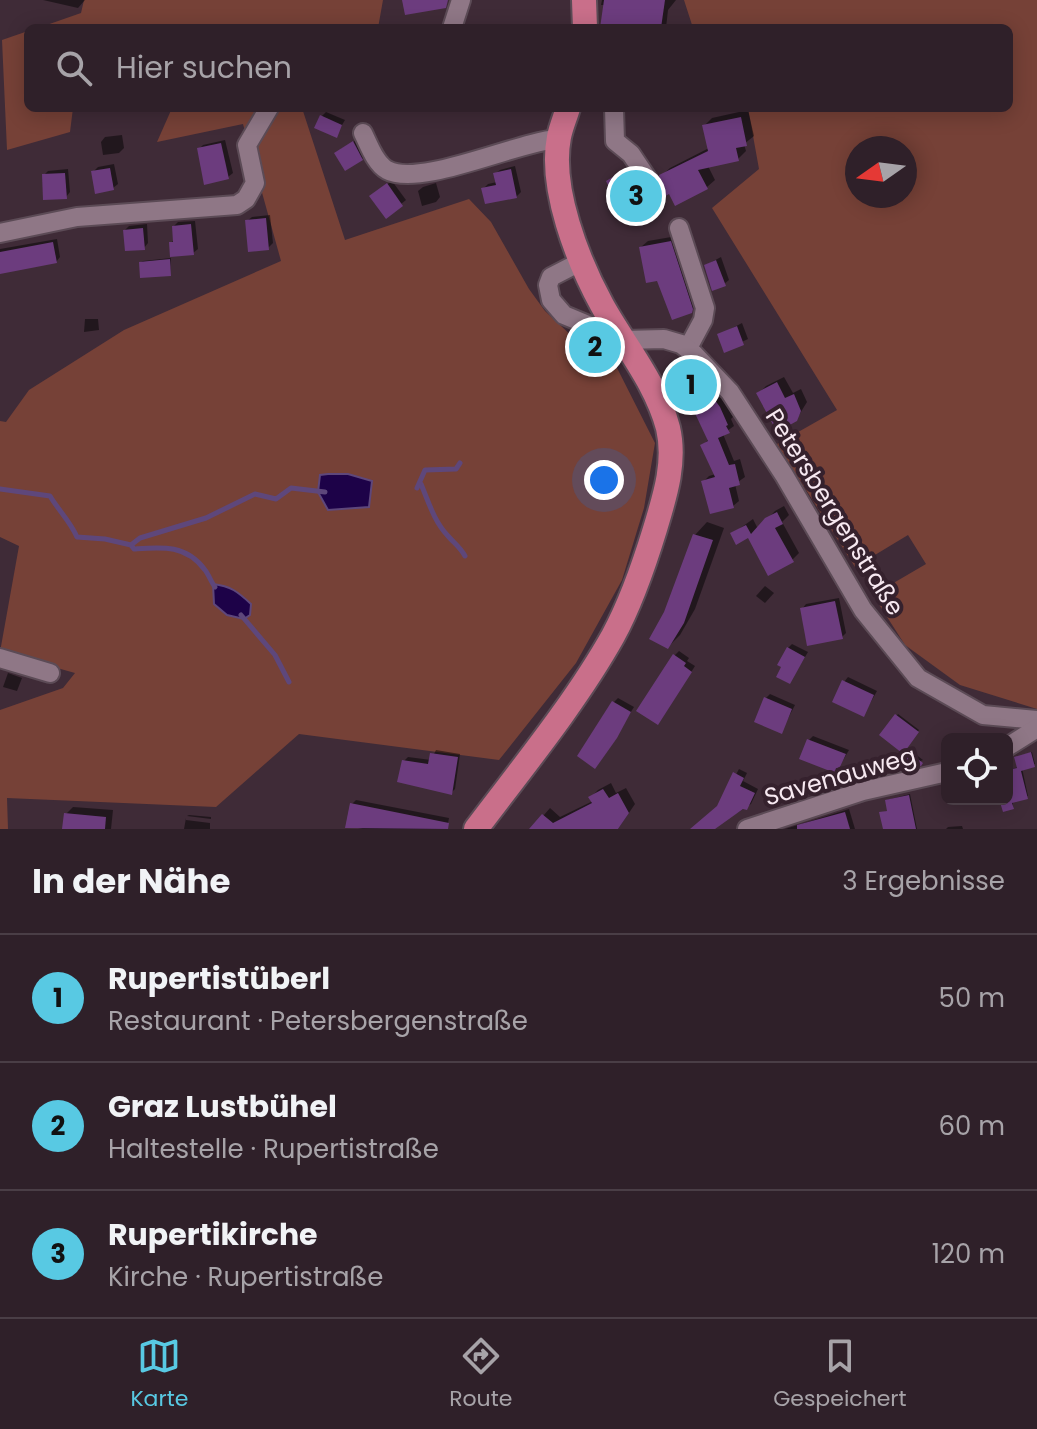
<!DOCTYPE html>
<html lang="de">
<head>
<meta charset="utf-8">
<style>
  body { margin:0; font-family:Poppins,sans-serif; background:#372831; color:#f1f3f6 }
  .controls { position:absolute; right:24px; bottom:24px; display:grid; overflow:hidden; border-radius:12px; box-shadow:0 4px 20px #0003 }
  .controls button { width:72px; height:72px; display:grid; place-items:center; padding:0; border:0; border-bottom:2px solid #4a3e46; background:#2f2029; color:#f1f3f6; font:40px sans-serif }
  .compass { position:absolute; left:845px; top:136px; width:72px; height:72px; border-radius:50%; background:#2f2029; box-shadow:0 4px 20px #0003; rotate:256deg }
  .you { position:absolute; left:604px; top:480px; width:28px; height:28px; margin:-20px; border:6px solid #fff; border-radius:50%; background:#1a73e8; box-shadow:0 0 0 12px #1a73e833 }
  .badge { display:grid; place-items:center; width:52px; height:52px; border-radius:50%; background:#58c9e3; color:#111; font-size:26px; font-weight:700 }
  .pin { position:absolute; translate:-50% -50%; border:4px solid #fff; box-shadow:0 2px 8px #0006 }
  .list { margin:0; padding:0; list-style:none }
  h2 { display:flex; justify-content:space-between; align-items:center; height:104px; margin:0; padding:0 32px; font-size:34px }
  h2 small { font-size:26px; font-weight:400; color:#a7a3a8 }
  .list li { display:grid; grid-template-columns:52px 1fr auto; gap:24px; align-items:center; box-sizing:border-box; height:128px; padding:0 32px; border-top:2px solid #4a3e46 }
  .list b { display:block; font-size:30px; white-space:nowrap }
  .list p { margin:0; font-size:26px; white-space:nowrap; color:#a7a3a8 }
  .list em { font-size:26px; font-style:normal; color:#a7a3a8 }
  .icon { flex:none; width:44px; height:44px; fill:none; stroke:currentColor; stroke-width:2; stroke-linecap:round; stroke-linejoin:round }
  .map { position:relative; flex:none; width:1037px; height:829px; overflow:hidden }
  .search { position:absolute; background:#2f2029; box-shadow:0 4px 20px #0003; left:24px; right:24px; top:24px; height:88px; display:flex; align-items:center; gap:20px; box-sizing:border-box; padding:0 28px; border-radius:12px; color:#a7a3a8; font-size:30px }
  .sheet { height:488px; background:#2f2029 }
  nav { display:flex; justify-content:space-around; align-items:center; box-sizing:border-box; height:112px; border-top:2px solid #4a3e46; background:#2f2029; font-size:22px; color:#a7a3a8 }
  nav a { display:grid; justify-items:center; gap:4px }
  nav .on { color:#58c9e3 }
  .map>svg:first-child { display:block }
  .green { fill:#764137; fill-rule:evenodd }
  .water { fill:#1d0248; stroke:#5e477b; stroke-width:2 }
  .shadow { fill:#0007 }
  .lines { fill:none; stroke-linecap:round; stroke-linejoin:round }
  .stream { stroke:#5e477b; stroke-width:5 }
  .building { fill:#6c3c7e }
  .minor-casing { stroke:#5c4b56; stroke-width:22 }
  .major-casing { stroke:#5c4b56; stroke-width:28 }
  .minor { stroke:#8f7786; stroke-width:18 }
  .major { stroke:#c96f8a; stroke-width:24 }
  .labels { text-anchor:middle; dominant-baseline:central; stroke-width:8; stroke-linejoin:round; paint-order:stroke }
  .street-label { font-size:24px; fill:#f7e9f1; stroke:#35212d }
</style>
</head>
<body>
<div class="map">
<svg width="1037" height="829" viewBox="0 0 1037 829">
  <rect width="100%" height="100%" fill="#3f2b37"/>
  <!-- green -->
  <g class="green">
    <path d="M84 0H383L378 28H38L81 13Z"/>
    <path d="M684 0H1037V709L960 685 905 645 873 595 926 564 908 535 855 567 777 444 837 410 712 208 759 169 748 108H1009V28H693ZM857 148H905V196H857Z"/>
    <path d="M28 31V108H73L70 132 7 150 2 40Z"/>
    <path d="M172 108H302L345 240 469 199 491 222 529 289 545 311 575 339 614 362 655 443 644 508 622 580 576 663 499 760 299 734 216 807 7 798 8 829H0V710L63 688 75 673 0 652 19 546 0 537V421L6 422 29 390 124 330 281 261 243 124 157 142Z"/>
  </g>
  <!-- water -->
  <g class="water">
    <path d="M328 474H348L372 481 369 507 328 510 318 492 320 475Z"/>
    <path d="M213 584C231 586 238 592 251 604L250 615 244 619 227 615 214 604Z"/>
  </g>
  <!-- shadow -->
  <g class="shadow">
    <path d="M43 0H85L78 8Z"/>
    <path d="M602 0H676L668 10 666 28H602L605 5H601Z"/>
    <path d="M748 110 754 136 744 144 746 151 738 159 708 166 715 180 707 187 670 192 654 200 642 213 608 181 635 162 651 184H662L661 176 670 168 709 148 704 126 712 118Z"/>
    <path d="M326 112 345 120 336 135 322 116Z"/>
    <path d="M122 135 124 148 119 153 103 155 101 142 105 137Z"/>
    <path d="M358 139 366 154 362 159 341 149Z"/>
    <path d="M225 140 233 173 228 177 199 149 203 145Z"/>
    <path d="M114 164 118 184 113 188 93 172 98 167Z"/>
    <path d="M515 166 521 192 516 197 483 189 488 184 497 182 495 174 500 170Z"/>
    <path d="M68 169 70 192 66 197 44 175 48 171Z"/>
    <path d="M392 181 406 200 386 216 376 192Z"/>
    <path d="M436 183 440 197 436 202 422 206 418 191 423 187Z"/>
    <path d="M270 215 273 243 268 248 247 221 252 217Z"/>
    <path d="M195 221 198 249 193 253 171 243 175 239 174 226 178 222Z"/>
    <path d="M147 224 148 243 144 248 125 230 129 226Z"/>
    <path d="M677 236 697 305 691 311 659 278 641 247 648 241Z"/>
    <path d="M57 239 60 257 56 262 0 271V249Z"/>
    <path d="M721 257 729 280 724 284 706 265Z"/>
    <path d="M171 258 170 274 141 262 143 261Z"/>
    <path d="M85 319H98L99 330 84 332Z"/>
    <path d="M742 323 748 339 725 350 719 335Z"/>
    <path d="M699 366 725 401 733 417 731 419 734 426 723 434 734 461 740 459 745 477 735 484 739 501 733 506 704 481 709 476 716 474 702 446 708 440 695 408 676 380Z"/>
    <path d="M784 377 793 393 801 389 807 402 796 420 759 393 766 386Z"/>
    <path d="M784 506 789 515 782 522 799 553 792 560 749 536 732 534 753 519 758 529 775 511Z"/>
    <path d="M707 522 724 528 695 609 680 635 668 647 666 612 695 535Z"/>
    <path d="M765 586 774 593 765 603 756 596Z"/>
    <path d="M839 598 846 633 842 637 802 609 806 604Z"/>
    <path d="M792 644 808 652 790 682 784 666 788 648Z"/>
    <path d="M679 651 689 658 687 661 695 666 662 718 674 656Z"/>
    <path d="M8 673 22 678 17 691 3 687Z"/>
    <path d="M848 677 877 691 864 714 844 682Z"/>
    <path d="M770 694 795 705 781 732 766 698Z"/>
    <path d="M618 698 634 707 599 762 614 702Z"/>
    <path d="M898 714 919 730 906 747 923 760 906 767 905 752 882 735Z"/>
    <path d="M813 736 849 750 839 767 834 770 809 740Z"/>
    <path d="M436 750 460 754 455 789 451 793 404 761 408 757 431 760Z"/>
    <path d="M1032 752 1035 764 1022 768 1028 796 1013 801V808L1002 803 993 805 991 799H1007V770L1019 767 1017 757Z"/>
    <path d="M739 769 747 773 743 781 758 789 751 804 712 829H700L719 806Z"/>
    <path d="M611 783 616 793 626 788 635 804 618 829H532L550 808 560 817 593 801 591 797 598 790Z"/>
    <path d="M910 794 917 829H885L882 813 889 810 887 800Z"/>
    <path d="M356 800 449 818 447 829H363L348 826 352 804Z"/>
    <path d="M73 807 113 810 111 829H64L66 814Z"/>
    <path d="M849 809 855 829H785Z"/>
    <path d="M189 815 211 817V819L187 816Z"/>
    <path d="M186 818V820L210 823V829H184Z"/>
    <path d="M962 826 963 829H946L948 827Z"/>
  </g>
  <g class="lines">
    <!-- stream -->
    <g class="stream">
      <path d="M421 484C429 503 434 521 448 536 454 543 460 547 465 556"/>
      <path d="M417 488 425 470 456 469 460 463"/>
      <path d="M0 489 50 496C59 511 70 521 77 537L105 539 131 545 140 538 206 518 255 494 276 499 291 488 325 492"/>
      <path d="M131 545 134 549C161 547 186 544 205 570 209 575 211 582 215 587"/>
      <path d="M241 615 275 655 289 682"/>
    </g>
  </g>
  <!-- building -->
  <g class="building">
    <path d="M402 0H448L446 8 405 15Z"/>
    <path d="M604 0H665L661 28H600Z"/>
    <path d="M320 115 342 125 337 138 314 128Z"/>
    <path d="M741 117 747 146 736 148 739 161 698 170 708 189 675 206 669 194 651 204 644 215 637 218 632 216 625 220 606 181 626 169 643 191H655L660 186 659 175 708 151 702 125Z"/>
    <path d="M353 141 363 160 345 171 334 153Z"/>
    <path d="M221 143 229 179 204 185 197 148Z"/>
    <path d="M110 168 114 190 95 194 91 171Z"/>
    <path d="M511 169 517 198 485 204 481 188 496 185 493 173Z"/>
    <path d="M65 173 67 199 43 200 42 174Z"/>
    <path d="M387 183 403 206 386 219 369 196Z"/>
    <path d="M266 218 269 250 248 252 245 220Z"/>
    <path d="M191 224 194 255 170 257 169 242H173L172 226Z"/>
    <path d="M143 228 145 250 125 251 123 230Z"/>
    <path d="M671 241 693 309 692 313 672 320 657 281 646 283 639 247Z"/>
    <path d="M53 242 57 263 0 274V252Z"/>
    <path d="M170 259 171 276 140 278 139 262Z"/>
    <path d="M716 260 726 286 712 291 704 265Z"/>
    <path d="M737 326 744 345 724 353 717 334Z"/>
    <path d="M693 370 720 407 728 425 726 426 730 433 718 438 729 465 735 464 740 485 729 488 734 508 710 514 701 481 715 477 700 445 708 441 693 409 674 380Z"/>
    <path d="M777 382 785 398 794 394 801 411 797 421 777 432 756 393Z"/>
    <path d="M777 512 783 524 775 528 794 562 768 576 748 538 736 545 730 533 746 525 751 534 765 518Z"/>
    <path d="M693 534 713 540 684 623 668 649 649 639 664 612Z"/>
    <path d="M835 601 843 639 807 646 800 608Z"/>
    <path d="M787 647 805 657 790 684 776 677 781 667 777 665Z"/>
    <path d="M673 654 686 663 684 666 692 672 658 725 636 711Z"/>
    <path d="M842 680 874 695 864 717 832 702Z"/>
    <path d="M764 697 792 709 782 734 754 722Z"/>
    <path d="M612 701 631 712 617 738 595 769 577 756Z"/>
    <path d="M895 714 919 732 906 750 923 763 921 766 906 769 896 761 902 753 879 735Z"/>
    <path d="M807 739 846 754 839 769 836 768 835 773 799 759Z"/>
    <path d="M1031 752 1035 767 1021 771 1028 799 1012 803 1014 809 1003 812 999 799H1007V770L1017 768 1014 757Z"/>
    <path d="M430 753 458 757 452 795 397 782 402 760 428 764Z"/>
    <path d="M733 772 744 778 740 786 755 793 747 810 743 809 715 829H690L717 806Z"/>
    <path d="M603 789 609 798 618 793 629 813 618 829H529L542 814 553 823 592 803 588 797Z"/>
    <path d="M909 795 916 829H883L879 812 887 811 885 800Z"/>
    <path d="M350 803 449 823 448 829 345 828Z"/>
    <path d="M845 812 850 829H797V825Z"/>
    <path d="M64 813 106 817 105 829H62Z"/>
  </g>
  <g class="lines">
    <!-- minor casing -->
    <g class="minor-casing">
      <g id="minor">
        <path d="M452 28 461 0"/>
        <path d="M614 108 615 141 631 154 649 181"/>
        <path d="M363 133C369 145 375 163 387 170 420 188 519 141 558 139"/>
        <path d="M679 228 705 308 703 320 688 348"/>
        <path d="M0 233 77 217 237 205 246 199 255 183 247 145 269 108"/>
        <path d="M582 261 551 277 548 285 551 300 564 315 624 340 664 339 681 344 694 354 730 392 784 475 863 610 918 678 983 715 1037 720"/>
        <path d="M0 658 50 673"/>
        <path d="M1007 747 1037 728"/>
        <path d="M747 829 863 791 947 772"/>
      </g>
    </g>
    <!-- major casing -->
    <g class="major-casing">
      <g id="major">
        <path d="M584 0 585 28"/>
        <path d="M476 829C522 768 576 702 613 636 631 603 644 565 655 529 665 496 676 462 668 428 656 382 624 345 602 305 578 261 549 188 559 137 561 127 565 118 568 108"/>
      </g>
    </g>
    <!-- minor -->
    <use href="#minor" class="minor"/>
    <!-- major -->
    <use href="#major" class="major"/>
  </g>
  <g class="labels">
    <!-- street labels -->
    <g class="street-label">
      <text transform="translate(835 512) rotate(58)">Petersbergenstraße</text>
      <text transform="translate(840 776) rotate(-16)">Savenauweg</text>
    </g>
  </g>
</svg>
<div class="controls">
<button><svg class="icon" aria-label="locate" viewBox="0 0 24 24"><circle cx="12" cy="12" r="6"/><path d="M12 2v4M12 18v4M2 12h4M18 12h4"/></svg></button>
</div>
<svg class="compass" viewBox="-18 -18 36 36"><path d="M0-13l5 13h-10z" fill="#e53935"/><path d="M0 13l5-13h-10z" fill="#a7a3a8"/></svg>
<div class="you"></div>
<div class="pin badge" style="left:691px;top:385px">1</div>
<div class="pin badge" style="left:595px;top:347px">2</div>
<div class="pin badge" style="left:636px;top:196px">3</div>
<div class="search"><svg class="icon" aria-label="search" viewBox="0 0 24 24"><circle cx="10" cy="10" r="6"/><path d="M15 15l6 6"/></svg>Hier suchen</div>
</div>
<section class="sheet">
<h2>In der Nähe<small>3 Ergebnisse</small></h2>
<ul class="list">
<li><span class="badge">1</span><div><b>Rupertistüberl</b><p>Restaurant · Petersbergenstraße</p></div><em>50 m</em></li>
<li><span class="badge">2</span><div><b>Graz Lustbühel</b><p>Haltestelle · Rupertistraße</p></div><em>60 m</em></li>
<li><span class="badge">3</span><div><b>Rupertikirche</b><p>Kirche · Rupertistraße</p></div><em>120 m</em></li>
</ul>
</section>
<nav>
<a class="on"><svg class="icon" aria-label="map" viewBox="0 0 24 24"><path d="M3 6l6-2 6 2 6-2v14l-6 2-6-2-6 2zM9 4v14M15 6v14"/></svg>Karte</a>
<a><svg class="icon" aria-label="directions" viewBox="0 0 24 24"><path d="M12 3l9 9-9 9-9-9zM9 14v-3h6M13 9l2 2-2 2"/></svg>Route</a>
<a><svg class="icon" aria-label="saved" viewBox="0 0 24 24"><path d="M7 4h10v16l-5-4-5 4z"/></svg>Gespeichert</a>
</nav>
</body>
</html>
